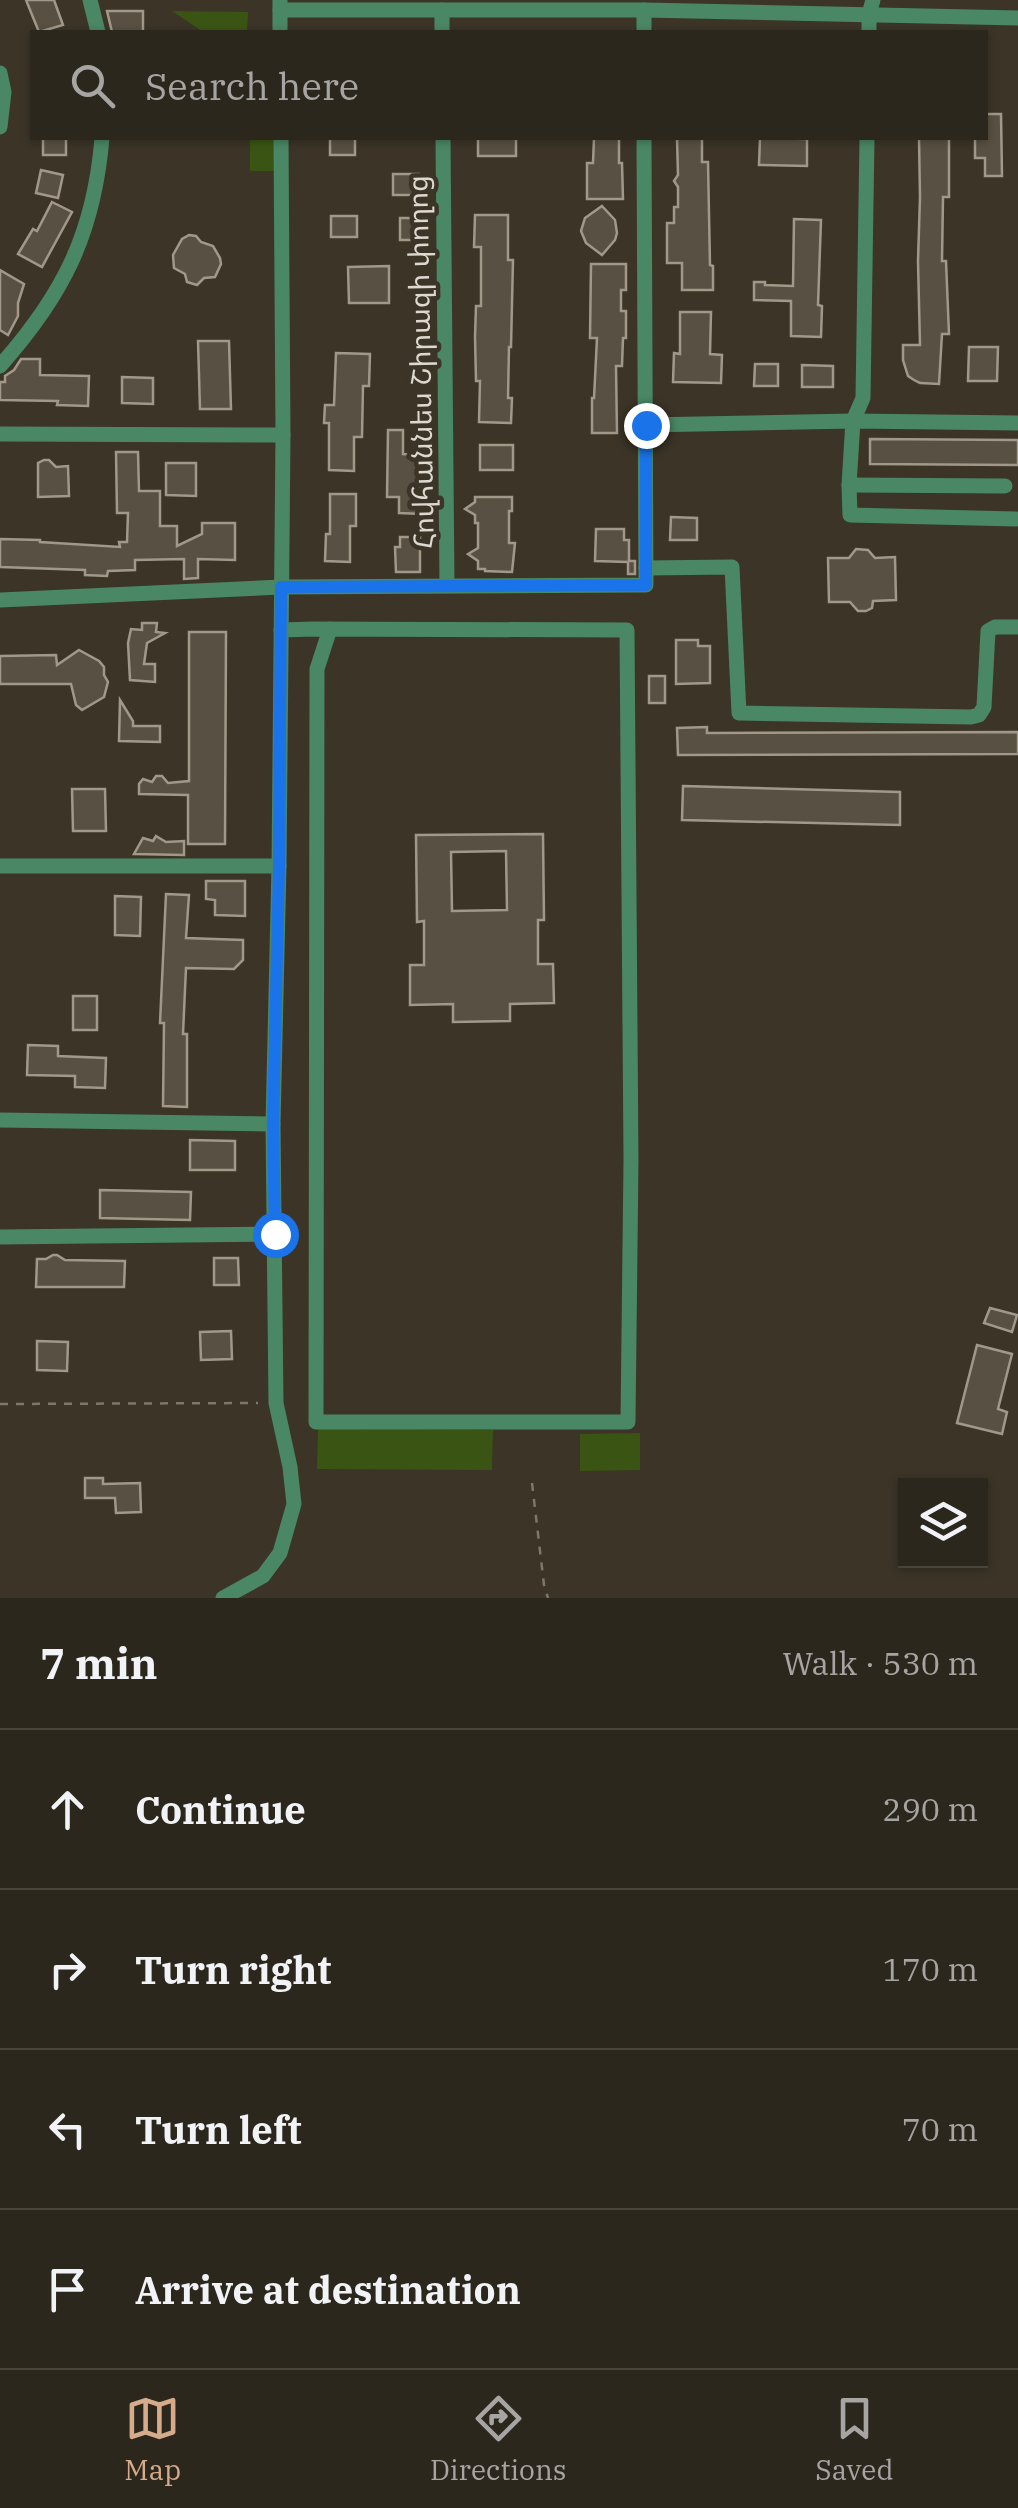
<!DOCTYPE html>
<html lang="en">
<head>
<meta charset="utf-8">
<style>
  body { margin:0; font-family:"IBM Plex Serif","Noto Sans Armenian",serif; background:#342f26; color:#f1f3f6 }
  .controls { position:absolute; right:30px; bottom:30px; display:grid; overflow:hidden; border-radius:0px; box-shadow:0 2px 8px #0004 }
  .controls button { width:90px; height:90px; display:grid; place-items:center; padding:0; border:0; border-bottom:2px solid #48443b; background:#2c271d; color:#f1f3f6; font:50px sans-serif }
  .stop { position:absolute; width:30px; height:30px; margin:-22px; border:8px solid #1a73e8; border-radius:50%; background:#fff }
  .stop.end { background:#1a73e8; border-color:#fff; box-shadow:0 2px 10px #0008 }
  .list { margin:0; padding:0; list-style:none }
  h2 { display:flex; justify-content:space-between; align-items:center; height:130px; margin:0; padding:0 40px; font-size:42px }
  h2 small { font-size:32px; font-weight:400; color:#a6a5a4 }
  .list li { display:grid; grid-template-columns:65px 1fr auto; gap:30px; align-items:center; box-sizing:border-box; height:160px; padding:0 40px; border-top:2px solid #48443b }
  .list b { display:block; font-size:38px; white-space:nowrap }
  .list em { font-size:32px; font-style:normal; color:#a6a5a4 }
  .icon { flex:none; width:55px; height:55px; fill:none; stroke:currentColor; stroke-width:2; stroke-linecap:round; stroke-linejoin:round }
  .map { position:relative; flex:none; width:1018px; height:1598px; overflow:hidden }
  .search { position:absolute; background:#2c271d; box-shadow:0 2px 8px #0004; left:30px; right:30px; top:30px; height:110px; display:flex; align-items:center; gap:25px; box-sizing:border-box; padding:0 35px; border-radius:0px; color:#a6a5a4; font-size:38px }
  .sheet { height:770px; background:#2c271d }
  nav { display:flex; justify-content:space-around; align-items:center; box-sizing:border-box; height:140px; border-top:2px solid #48443b; background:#2c271d; font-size:28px; color:#a6a5a4 }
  nav a { display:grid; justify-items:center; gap:5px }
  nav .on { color:#d6ab8b }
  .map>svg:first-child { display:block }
  .green { fill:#3a5513 }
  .building { fill:#585042; stroke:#a19889; stroke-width:2.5; fill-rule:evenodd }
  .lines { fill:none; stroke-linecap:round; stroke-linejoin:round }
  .path { stroke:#7d776c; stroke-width:2.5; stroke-dasharray:8 8; stroke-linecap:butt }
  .minor { stroke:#4a8764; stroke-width:15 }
  .route { stroke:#1a73e8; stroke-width:12 }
  .labels { text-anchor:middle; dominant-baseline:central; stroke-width:9; stroke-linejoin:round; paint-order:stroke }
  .street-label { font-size:28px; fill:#ddd8d0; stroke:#3b3427 }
</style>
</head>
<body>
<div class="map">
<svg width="1018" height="1598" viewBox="0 0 1018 1598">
  <rect width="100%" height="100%" fill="#3b3427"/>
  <!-- green -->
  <g class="green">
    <path d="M172 11 248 12 247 32H203Z"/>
    <path d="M250 138H276L275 171H250Z"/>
    <path d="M318 1429 493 1430 492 1470 317 1469Z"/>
    <path d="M640 1433V1470L580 1471V1434Z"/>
  </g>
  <!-- building -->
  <g class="building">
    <path d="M26 0H54L63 25 39 32Z"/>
    <path d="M107 11H143V31L112 32Z"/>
    <path d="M986 114H1001L1002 176H985V158H975V138H986Z"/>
    <rect x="43" y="138" width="23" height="17"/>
    <rect x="330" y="138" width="25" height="17"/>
    <rect x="478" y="138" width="38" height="18"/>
    <path d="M594 138H619V163H622L623 199H587V163H593Z"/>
    <path d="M677 138H702V162H708L710 265 713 266V290H682V263H667V223H674V207H678V187L674 181 678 175Z"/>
    <path d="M760 138 807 139V166L759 165Z"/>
    <path d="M919 138H949V197H943L942 261H946L949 334H942L939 384 920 383 914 380 908 376 903 360V345H920L918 261 920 197Z"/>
    <path d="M41 170 63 175 58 198 36 193Z"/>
    <rect x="393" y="174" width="26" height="21"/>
    <path d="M52 202 72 212 42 267 18 254 33 229 37 231Z"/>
    <path d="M602 206 615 220 617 233 615 240 602 255 586 243 581 231 585 218Z"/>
    <path d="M475 215H508V260H513L511 347H509L508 398H512L511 423 479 422 480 381H476L475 337 476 306H481V247H474Z"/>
    <rect x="331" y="216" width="26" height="21"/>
    <rect x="400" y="218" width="26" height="22"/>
    <path d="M794 219 821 220 818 305 822 306 821 337 791 336V301L754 300V282H765V285L793 286Z"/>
    <path d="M189 235 196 236 201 242 213 246 220 258 221 264 215 277 204 278 197 285 187 282 185 274 174 268 173 255 182 239Z"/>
    <path d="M591 264H626V290H621V311H626V338H623L622 366H616L617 433H592V398H594L597 338H590Z"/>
    <path d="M389 266V303H349L348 267Z"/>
    <path d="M0 270 24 284 18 303V316L8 335 0 330Z"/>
    <path d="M680 312H711L710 354 722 355 721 383 673 382 674 353 680 354Z"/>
    <path d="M198 341H229L231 409H200Z"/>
    <path d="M969 347H998L997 381H968Z"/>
    <path d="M336 353 370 354 369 386H363L362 437H354V471L329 470V423H324L325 405H334Z"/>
    <path d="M21 359H40V375L89 376 88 406 57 405 58 401 0 400V382H5V376L14 370Z"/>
    <path d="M755 364H778V386H754Z"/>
    <path d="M802 365 833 366V387H802Z"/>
    <path d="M122 377 153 378V404L122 403Z"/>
    <path d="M388 430H403V454L420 455 419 489H422V514L399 513V497H387Z"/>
    <path d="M870 439 1018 440V465L870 464Z"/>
    <rect x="480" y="445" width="33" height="25"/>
    <path d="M116 452H138L139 491H160V526H177V546L202 534V523H235V560L198 559V578L184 579V559L135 560V570L108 571 107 576 85 575V570L0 567V539L40 540V542L120 547 119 542H127L128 513H117Z"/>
    <path d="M44 460H49L56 467 68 466 69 496 38 497V463Z"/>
    <path d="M166 463H196V496L166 495Z"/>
    <path d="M330 494H356V526H350V562L325 561 326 534H330Z"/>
    <path d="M475 497H512V511H509V543H515L512 572 485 571V569H478V561L468 554 478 548V523H475V515L465 509 475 502Z"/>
    <path d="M671 517 697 518V540H670Z"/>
    <path d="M596 529H624V540H629V561H635V574H628V562L595 561Z"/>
    <path d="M400 537H420V572H396L395 547H400Z"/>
    <path d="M856 549 868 550 875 558 895 557 896 600 873 601 872 608 866 611H858L850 602H829L828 558H849Z"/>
    <path d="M142 623H157L156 632 165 633 147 643 144 664H155V682L130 680 128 643 131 629 142 630Z"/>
    <path d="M189 632H226L225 844H188V795L139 794V784L143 779 152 782 156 776H162L168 783 189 781Z"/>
    <path d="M676 640H698V646H710V683L676 684Z"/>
    <path d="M79 650 99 661 104 667V675L108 682 104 697 82 710 76 705 71 684H0V656L56 655 57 665Z"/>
    <rect x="649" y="676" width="16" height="27"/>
    <path d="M120 700 133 721V726H160V742L119 741Z"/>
    <path d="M707 727V733L1018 732V754L678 755 677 728Z"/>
    <path d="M683 786 900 792V825L682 820Z"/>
    <path d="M72 789H105L106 831H73Z"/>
    <path d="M543 834 544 920H538V964H553L554 1003 510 1004V1021L453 1022V1004L410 1005V965H424V921L417 922 416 835ZM506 851 507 910 452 911 451 852Z"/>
    <path d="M156 836 166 842 184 841V855L134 854 143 838 153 841Z"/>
    <path d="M206 881H245V916L215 915V900L206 899Z"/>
    <path d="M166 894 189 895 186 938 243 940V960L234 969 186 968 183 1034H187V1107L163 1106 164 1023H160Z"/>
    <path d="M115 896 141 897 140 936 115 935Z"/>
    <rect x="73" y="996" width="24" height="34"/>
    <path d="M28 1045 58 1046V1056L106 1058 105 1088 75 1087V1076L27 1075Z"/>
    <path d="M190 1140 235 1141V1170H190Z"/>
    <path d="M100 1190 191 1192 190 1220 100 1218Z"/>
    <path d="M53 1255H57L65 1260 125 1261 124 1287H36L37 1259H46Z"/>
    <path d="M214 1258H238L239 1285H214Z"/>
    <path d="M990 1308 1017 1315 1012 1332 984 1323Z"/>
    <path d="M231 1331 232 1359 201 1360 200 1332Z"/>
    <path d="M37 1341 68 1342 67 1371 37 1370Z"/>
    <path d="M977 1345 1012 1354 998 1409 1007 1412 1002 1434 957 1423Z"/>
    <path d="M85 1478H103V1484L140 1483 141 1512 116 1513 115 1498H85Z"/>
  </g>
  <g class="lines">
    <!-- path -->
    <g class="path">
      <path d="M0 1404 258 1403"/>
      <path d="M532 1483 544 1585 548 1598"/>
    </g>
    <!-- minor -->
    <g class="minor">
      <path d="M90 0 98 32"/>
      <path d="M280 0V10H644L1018 18"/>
      <path d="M280 10V32"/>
      <path d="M442 10V32"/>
      <path d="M644 10V32"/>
      <path d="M869 32V14L873 0"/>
      <path d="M0 73 4 92 0 127"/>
      <path d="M443 138 447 585"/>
      <path d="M867 138 863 398 853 421 849 485 850 515 1016 519"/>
      <path d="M0 366C63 295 94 234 102 138"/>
      <path d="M646 425 853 421 1018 423"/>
      <path d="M0 434 283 435"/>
      <path d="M849 485 1005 486"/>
      <path d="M646 568 732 567 739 713 971 717 979 715 984 707 988 631 995 627H1018"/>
      <path d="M0 600 281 587 646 585 644 138"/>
      <path d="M281 630 313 629 627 630 631 1160 628 1422H316L317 669 330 629"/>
      <path d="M0 866H279"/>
      <path d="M0 1120 273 1124"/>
      <path d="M0 1237 275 1234"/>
      <path d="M223 1598 263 1576 280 1553 294 1504 290 1467 276 1403 273 1124 279 866 283 435 281 138"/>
    </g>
  </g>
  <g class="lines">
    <!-- route -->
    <path class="route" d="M275 1234 273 1124 279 866 281 587 646 585V425"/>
  </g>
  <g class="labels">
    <!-- street labels -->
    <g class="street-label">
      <text transform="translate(420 362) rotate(-91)">Հովհաննես Շիրազի փողոց</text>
    </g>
  </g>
</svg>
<div class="controls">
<button><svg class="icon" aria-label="layers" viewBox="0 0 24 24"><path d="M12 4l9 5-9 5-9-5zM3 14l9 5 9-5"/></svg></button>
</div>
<div class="stop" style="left:275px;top:1234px"></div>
<div class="stop end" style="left:646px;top:425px"></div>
<div class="search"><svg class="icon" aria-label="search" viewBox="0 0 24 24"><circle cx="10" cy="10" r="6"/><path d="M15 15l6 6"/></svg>Search here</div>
</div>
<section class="sheet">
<h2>7 min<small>Walk · 530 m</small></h2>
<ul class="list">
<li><svg class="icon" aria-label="ahead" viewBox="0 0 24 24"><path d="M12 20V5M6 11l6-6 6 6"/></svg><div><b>Continue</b></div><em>290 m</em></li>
<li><svg class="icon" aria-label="right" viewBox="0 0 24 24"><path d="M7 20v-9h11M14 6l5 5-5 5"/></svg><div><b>Turn right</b></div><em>170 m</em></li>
<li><svg class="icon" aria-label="left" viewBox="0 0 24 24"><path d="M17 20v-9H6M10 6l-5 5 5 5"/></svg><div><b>Turn left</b></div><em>70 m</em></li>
<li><svg class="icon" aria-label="arrive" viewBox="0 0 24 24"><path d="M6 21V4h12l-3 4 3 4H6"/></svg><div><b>Arrive at destination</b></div></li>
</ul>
</section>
<nav>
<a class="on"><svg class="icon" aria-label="map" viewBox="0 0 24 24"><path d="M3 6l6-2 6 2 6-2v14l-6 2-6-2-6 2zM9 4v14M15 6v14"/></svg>Map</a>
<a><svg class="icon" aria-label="directions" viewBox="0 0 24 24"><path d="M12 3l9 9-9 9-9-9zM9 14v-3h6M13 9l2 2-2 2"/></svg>Directions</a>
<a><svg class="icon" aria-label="saved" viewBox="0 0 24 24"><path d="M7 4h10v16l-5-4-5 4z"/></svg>Saved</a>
</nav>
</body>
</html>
